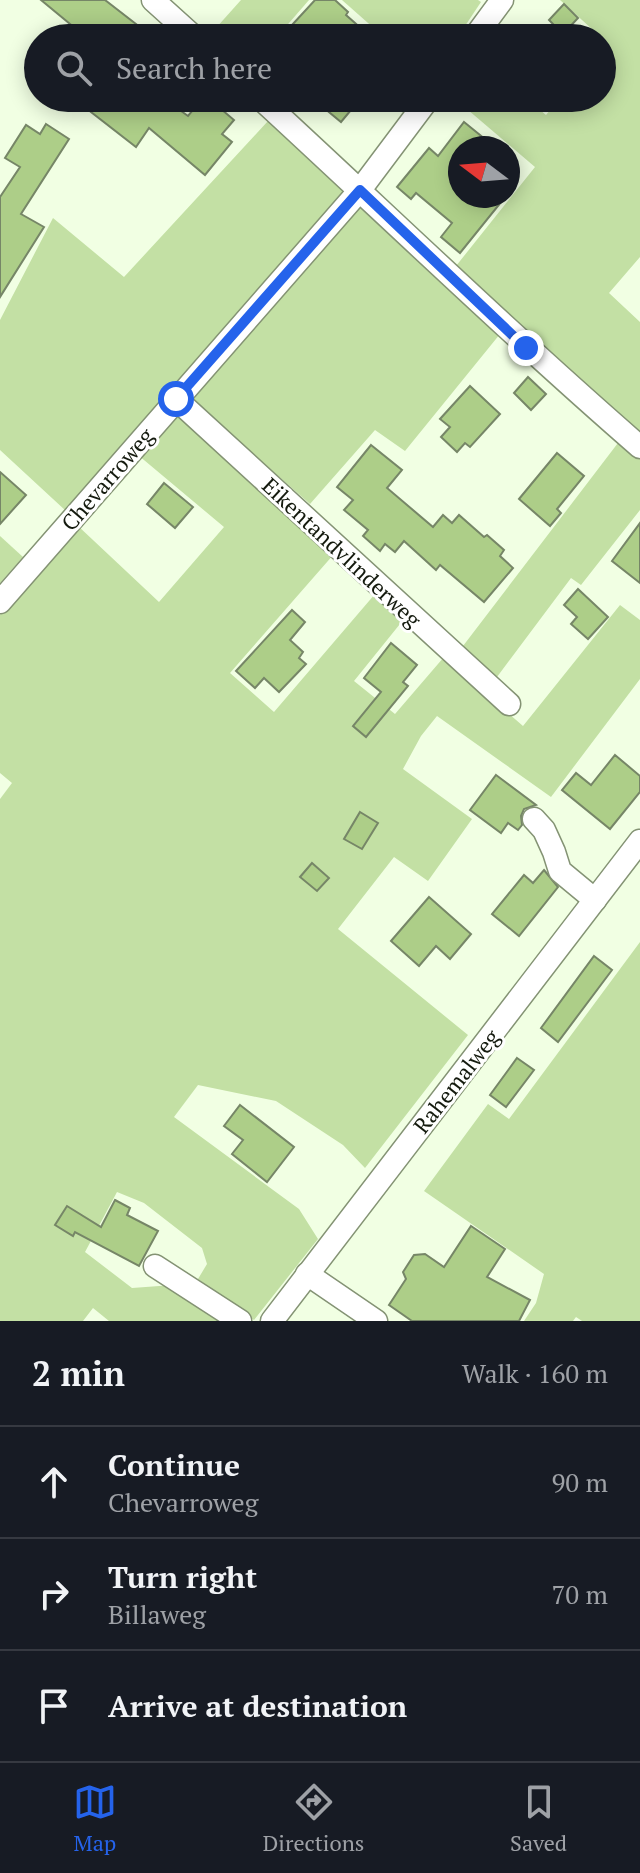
<!DOCTYPE html>
<html lang="en">
<head>
<meta charset="utf-8">
<style>
  body { margin:0; font-family:"PT Serif",serif; background:#20242c; color:#f1f3f6 }
  .compass { position:absolute; left:448px; top:136px; width:72px; height:72px; border-radius:50%; background:#171b24; box-shadow:0 4px 20px #0003; rotate:286deg }
  .stop { position:absolute; width:24px; height:24px; margin:-18px; border:6px solid #2563eb; border-radius:50%; background:#fff }
  .stop.end { background:#2563eb; border-color:#fff; box-shadow:0 2px 8px #0008 }
  .list { margin:0; padding:0; list-style:none }
  h2 { display:flex; justify-content:space-between; align-items:center; height:104px; margin:0; padding:0 32px; font-size:34px }
  h2 small { font-size:26px; font-weight:400; color:#9ea1a6 }
  .list li { display:grid; grid-template-columns:52px 1fr auto; gap:24px; align-items:center; box-sizing:border-box; height:112px; padding:0 32px; border-top:2px solid #363941 }
  .list b { display:block; font-size:30px; white-space:nowrap }
  .list p { margin:0; font-size:26px; white-space:nowrap; color:#9ea1a6 }
  .list em { font-size:26px; font-style:normal; color:#9ea1a6 }
  .icon { flex:none; width:44px; height:44px; fill:none; stroke:currentColor; stroke-width:2; stroke-linecap:round; stroke-linejoin:round }
  .map { position:relative; flex:none; width:640px; height:1321px; overflow:hidden }
  .search { position:absolute; background:#171b24; box-shadow:0 4px 20px #0003; left:24px; right:24px; top:24px; height:88px; display:flex; align-items:center; gap:20px; box-sizing:border-box; padding:0 28px; border-radius:44px; color:#9ea1a6; font-size:30px }
  .sheet { height:440px; background:#171b24 }
  nav { display:flex; justify-content:space-around; align-items:center; box-sizing:border-box; height:112px; border-top:2px solid #363941; background:#171b24; font-size:22px; color:#9ea1a6 }
  nav a { display:grid; justify-items:center; gap:4px }
  nav .on { color:#2563eb }
  .map>svg:first-child { display:block }
  .green { fill:#c3e0a4 }
  .building { fill:#adce88; stroke:#768667; stroke-width:2 }
  .lines { fill:none; stroke-linecap:round; stroke-linejoin:round }
  .minor-casing { stroke:#849374; stroke-width:25 }
  .minor { stroke:#fff; stroke-width:22 }
  .route { stroke:#2563eb; stroke-width:10 }
  .labels { text-anchor:middle; dominant-baseline:central; stroke-width:6; stroke-linejoin:round; paint-order:stroke }
  .street-label { font-size:22px; fill:#141a0e; stroke:#fff }
</style>
</head>
<body>
<div class="map">
<svg width="640" height="1321" viewBox="0 0 640 1321">
  <rect width="100%" height="100%" fill="#f1ffe3"/>
  <!-- green -->
  <g class="green">
    <path d="M241 0H309L276 38H207Z"/>
    <path d="M342 0H478L481 2 457 38H385Z"/>
    <path d="M560 0H640V257L609 293 640 322V435L456 266 535 167 454 98H526L546 115 560 98H602V43L604 40Z"/>
    <path d="M268 121 345 190 66 511 0 450V320L53 218 124 277Z"/>
    <path d="M361 199 500 334 405 451 375 430 310 504 190 398Z"/>
    <path d="M177 409 334 554 230 673 274 712 375 594 404 619 354 681 395 714 444 657 523 726 620 605 640 620V679L551 797 437 716 421 736 403 769 472 819 428 881 394 857 338 929 468 1035 365 1168 343 1145 276 1101 198 1085 174 1117 299 1209 318 1239 254 1320 198 1279 207 1264 202 1248 144 1203 117 1192 85 1252 132 1288 173 1285 224 1321H109L93 1308 83 1321H0V799L12 783 0 773V615L77 525 159 602 224 527 138 455Z"/>
    <path d="M621 439 640 459V510L581 585 571 578 497 677 463 646Z"/>
    <path d="M0 536 23 557 0 583Z"/>
    <path d="M640 942V1321H582L576 1317 573 1321H524L536 1303 544 1274 424 1191 488 1104 509 1119Z"/>
  </g>
  <!-- building -->
  <g class="building">
    <path d="M41 0H105L154 38H87Z"/>
    <path d="M315 0H335L348 12 346 15 372 38H307L292 25Z"/>
    <path d="M564 4 578 18 563 34 549 20Z"/>
    <path d="M73 98H163L188 116 203 98H208L234 120 222 134 232 142 205 175 149 128 136 147Z"/>
    <path d="M312 98H361L341 122Z"/>
    <path d="M464 122 496 148H460V196H506L460 253 441 237 452 223 416 193 411 199 397 187 429 148 438 156Z"/>
    <path d="M46 124 69 139 21 214 44 227 0 297V197L20 167 5 158 26 125 40 134Z"/>
    <path d="M528 377 546 394 531 410 514 393Z"/>
    <path d="M470 386 500 414 470 447 465 443 457 452 441 437 450 427 440 419Z"/>
    <path d="M371 445 402 470 387 488 433 527 443 515 452 523 459 515 484 537 487 535 504 550 500 556 513 568 484 602 440 565 436 570 404 541 395 552 385 544 380 551 363 536 368 530 344 510 353 500 337 487Z"/>
    <path d="M557 453 584 476 557 509 561 513 550 526 519 499Z"/>
    <path d="M0 472 26 495 0 524Z"/>
    <path d="M164 483 193 507 175 528 147 504Z"/>
    <path d="M640 523V583L612 561Z"/>
    <path d="M578 589 608 617 588 639 571 624 577 617 564 605Z"/>
    <path d="M292 610 305 622 290 640 303 652 299 658 306 664 279 692 264 678 255 688 236 671Z"/>
    <path d="M391 643 417 665 403 682 408 686 366 737 353 726 381 692 364 678Z"/>
    <path d="M615 755 640 776V792L610 829 562 790 576 773 591 785Z"/>
    <path d="M496 775 536 805 524 809 521 816 522 825 518 830 508 823 501 833 470 810Z"/>
    <path d="M360 812 378 823 362 849 344 839Z"/>
    <path d="M312 863 329 878 317 891 300 877Z"/>
    <path d="M544 870 558 887 519 936 492 914 524 875 533 883Z"/>
    <path d="M429 897 471 934 450 959 436 946 419 966 391 941Z"/>
    <path d="M594 956 612 970 558 1042 541 1028Z"/>
    <path d="M517 1058 534 1070 506 1107 490 1095Z"/>
    <path d="M240 1105 294 1147 267 1182 232 1154 243 1140 224 1126Z"/>
    <path d="M115 1200 130 1208 127 1215 158 1231 139 1266 75 1232 73 1236 55 1225 67 1206 101 1227Z"/>
    <path d="M471 1226 505 1249 487 1277 530 1300 519 1321H412L389 1305 406 1279 403 1272 414 1255 425 1254 444 1267Z"/>
  </g>
  <g class="lines">
    <!-- minor casing -->
    <g class="minor-casing">
      <g id="minor">
        <path d="M153 0 195 38"/>
        <path d="M474 38 502 0"/>
        <path d="M260 98C387 215 510 334 640 447"/>
        <path d="M176 399 509 704"/>
        <path d="M0 602 360 190 429 98"/>
        <path d="M534 819 544 830 554 852 560 871 595 900"/>
        <path d="M155 1266 240 1321"/>
        <path d="M307 1274 376 1321"/>
        <path d="M272 1321 640 841"/>
      </g>
    </g>
    <!-- minor -->
    <use href="#minor" class="minor"/>
  </g>
  <g class="lines">
    <!-- route -->
    <path class="route" d="M176 399 360 190 526 348"/>
  </g>
  <g class="labels">
    <!-- street labels -->
    <g class="street-label">
      <text transform="translate(107 479) rotate(-49)">Chevarroweg</text>
      <text transform="translate(342 552) rotate(43)">Eikentandvlinderweg</text>
      <text transform="translate(456 1081) rotate(-52)">Rahemalweg</text>
    </g>
  </g>
</svg>
<svg class="compass" viewBox="-18 -18 36 36"><path d="M0-13l5 13h-10z" fill="#e53935"/><path d="M0 13l5-13h-10z" fill="#9ea1a6"/></svg>
<div class="stop" style="left:176px;top:399px"></div>
<div class="stop end" style="left:526px;top:348px"></div>
<div class="search"><svg class="icon" aria-label="search" viewBox="0 0 24 24"><circle cx="10" cy="10" r="6"/><path d="M15 15l6 6"/></svg>Search here</div>
</div>
<section class="sheet">
<h2>2 min<small>Walk · 160 m</small></h2>
<ul class="list">
<li><svg class="icon" aria-label="ahead" viewBox="0 0 24 24"><path d="M12 20V5M6 11l6-6 6 6"/></svg><div><b>Continue</b><p>Chevarroweg</p></div><em>90 m</em></li>
<li><svg class="icon" aria-label="right" viewBox="0 0 24 24"><path d="M7 20v-9h11M14 6l5 5-5 5"/></svg><div><b>Turn right</b><p>Billaweg</p></div><em>70 m</em></li>
<li><svg class="icon" aria-label="arrive" viewBox="0 0 24 24"><path d="M6 21V4h12l-3 4 3 4H6"/></svg><div><b>Arrive at destination</b></div></li>
</ul>
</section>
<nav>
<a class="on"><svg class="icon" aria-label="map" viewBox="0 0 24 24"><path d="M3 6l6-2 6 2 6-2v14l-6 2-6-2-6 2zM9 4v14M15 6v14"/></svg>Map</a>
<a><svg class="icon" aria-label="directions" viewBox="0 0 24 24"><path d="M12 3l9 9-9 9-9-9zM9 14v-3h6M13 9l2 2-2 2"/></svg>Directions</a>
<a><svg class="icon" aria-label="saved" viewBox="0 0 24 24"><path d="M7 4h10v16l-5-4-5 4z"/></svg>Saved</a>
</nav>
</body>
</html>
